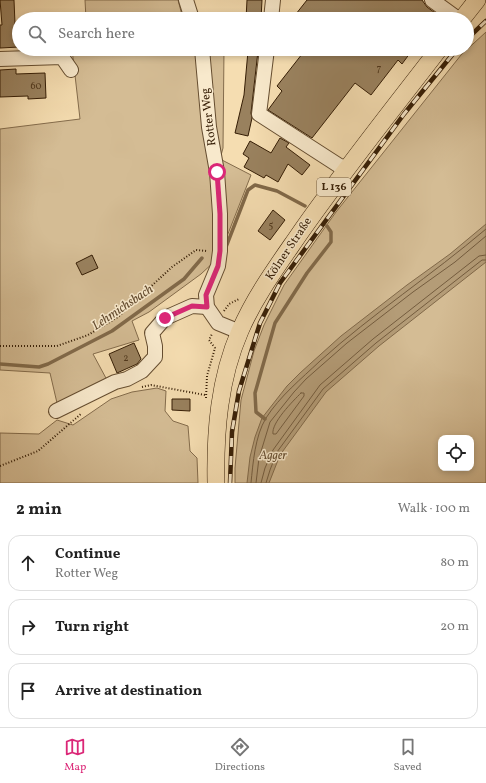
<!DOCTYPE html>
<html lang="en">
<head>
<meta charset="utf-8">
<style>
  body { margin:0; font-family:Vollkorn,serif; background:#f6f6f6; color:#222 }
  .controls { position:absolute; right:12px; bottom:12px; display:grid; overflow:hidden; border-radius:8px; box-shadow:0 2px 6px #0003 }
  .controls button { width:36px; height:36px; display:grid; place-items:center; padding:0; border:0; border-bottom:1px solid #e0e0e0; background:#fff; color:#222; font:20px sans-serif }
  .stop { position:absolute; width:12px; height:12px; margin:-9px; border:3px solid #db2777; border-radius:50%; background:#fff }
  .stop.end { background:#db2777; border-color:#fff; box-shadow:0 1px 4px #0008 }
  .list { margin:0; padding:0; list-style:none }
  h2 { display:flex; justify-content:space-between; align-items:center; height:52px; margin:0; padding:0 16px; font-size:17px }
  h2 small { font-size:13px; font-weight:400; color:#767676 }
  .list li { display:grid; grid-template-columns:26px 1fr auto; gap:12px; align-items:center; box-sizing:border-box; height:56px; margin:0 8px 8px; padding:0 8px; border:1px solid #e0e0e0; border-radius:12px }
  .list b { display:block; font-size:15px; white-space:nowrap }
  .list p { margin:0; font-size:13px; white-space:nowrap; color:#767676 }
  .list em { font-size:13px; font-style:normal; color:#767676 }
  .icon { flex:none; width:22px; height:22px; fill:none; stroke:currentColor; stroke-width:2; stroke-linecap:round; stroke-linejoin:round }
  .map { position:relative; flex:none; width:486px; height:483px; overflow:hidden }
  .search { position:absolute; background:#fff; box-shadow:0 2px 6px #0003; left:12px; right:12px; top:12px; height:44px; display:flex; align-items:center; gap:10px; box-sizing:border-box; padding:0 14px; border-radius:22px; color:#767676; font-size:15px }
  .sheet { height:244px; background:#fff }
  nav { display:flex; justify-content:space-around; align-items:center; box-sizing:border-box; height:56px; border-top:1px solid #e0e0e0; background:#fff; font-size:11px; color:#767676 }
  nav a { display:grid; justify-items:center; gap:2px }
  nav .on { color:#db2777 }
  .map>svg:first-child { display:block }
  .green { fill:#d4bc94; stroke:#846c4c; fill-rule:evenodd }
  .water { fill:#b49c77; stroke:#816949 }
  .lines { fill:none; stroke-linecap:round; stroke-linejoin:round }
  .shore { stroke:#745c3e; stroke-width:1 }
  .stream { stroke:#816949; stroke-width:3.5 }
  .building { fill:#99815e; stroke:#351d05 }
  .minor-casing { stroke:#654d30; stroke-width:16 }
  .major-casing { stroke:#351d05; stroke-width:18 }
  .path { stroke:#351d05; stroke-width:2; stroke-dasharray:1 2; stroke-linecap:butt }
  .minor { stroke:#f8e9cc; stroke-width:14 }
  .major { stroke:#f5ddb1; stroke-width:17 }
  .rail-casing { stroke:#351d05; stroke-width:4.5 }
  .rail { stroke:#f8e9cc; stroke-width:3; stroke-dasharray:9; stroke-linecap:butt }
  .route { stroke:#db2777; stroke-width:5 }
  .labels { text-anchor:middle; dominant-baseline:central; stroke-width:3; stroke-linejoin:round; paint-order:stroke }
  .number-label { font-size:10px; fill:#4e361b }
  .shield { fill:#f8e9cc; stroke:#705a41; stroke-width:1 }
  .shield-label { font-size:11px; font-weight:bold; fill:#351d05 }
  .street-label { font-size:12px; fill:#351d05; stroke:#f8e9cc }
  .park-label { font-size:12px; font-style:italic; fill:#654d30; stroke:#f8e9cc }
  .water-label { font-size:13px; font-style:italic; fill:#61492d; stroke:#f8e9cc }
</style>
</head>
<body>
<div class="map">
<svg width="486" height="483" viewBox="0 0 486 483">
  <rect width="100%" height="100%" fill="#f5ddb1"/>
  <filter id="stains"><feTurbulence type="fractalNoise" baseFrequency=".005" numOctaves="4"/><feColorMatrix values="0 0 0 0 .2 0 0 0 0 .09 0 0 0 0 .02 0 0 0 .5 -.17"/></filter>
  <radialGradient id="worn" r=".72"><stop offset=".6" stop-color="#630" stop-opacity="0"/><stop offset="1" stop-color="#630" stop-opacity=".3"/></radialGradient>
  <!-- green -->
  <g class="green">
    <path d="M85 0H178L183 19H86Z"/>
    <path d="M486 32V483H235V468L241 400 254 351 264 325 284 285 336 212 461 55ZM441 438H471V468H441Z"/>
    <path d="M72 49H224L223 148 220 159 251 175 224 244 215 261 201 274 149 312 132 321 139 340 93 354 107 380 57 403 50 373 0 370V129L80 119Z"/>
    <path d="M157 388 166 391 165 411 173 421 188 426 190 451 197 458 198 483H0V433L39 434 57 420 73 425 111 399 132 392Z"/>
  </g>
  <!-- water -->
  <path class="water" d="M486 224V262L379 346 326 392 280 455 269 483H247L250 457 255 437 262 418 287 386 300 373 341 336 407 285 450 254Z"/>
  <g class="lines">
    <!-- shore -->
    <g class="shore">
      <path d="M301 393H304V396L276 434H273C271 423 293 401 301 393Z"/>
      <path d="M251 483C253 463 255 436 266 418 280 396 301 379 320 361 372 314 432 275 486 229"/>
      <path d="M256 483 259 458 270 422 294 392 306 379 347 343 413 292 455 262 486 236"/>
      <path d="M261 483 265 468 273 450 320 385 373 339 479 256 486 255"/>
      <path d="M266 483 270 470 277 452 323 389 376 343 482 260H486"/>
    </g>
    <!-- stream -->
    <g class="stream">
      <path d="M226 247 248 190 255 185 277 191 305 206"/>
      <path d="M0 364 39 367 48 364 112 331 184 279 202 258"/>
      <path d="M265 419 256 412 255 393 275 323 307 273 331 242V232L327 226"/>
    </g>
  </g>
  <!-- building -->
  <g class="building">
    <path d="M0 0H14L15 24H18L19 47 0 48V25H2Z"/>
    <path d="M247 0H262L261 19H246Z"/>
    <path d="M307 0H422L427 7 438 15 435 19H292Z"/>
    <path d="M306 49H413L402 64 398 60 371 95 355 83 312 138 268 110 282 91 277 86Z"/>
    <path d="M248 51H258L251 113 252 118 248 136 235 133 244 95Z"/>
    <path d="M16 69V74L45 73 46 98 28 99V96L0 97V70Z"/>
    <path d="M280 138 289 143 286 147 310 165 302 175 288 164 278 182 266 175 264 178 244 167 249 158 243 154 250 141 271 153Z"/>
    <path d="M273 210 285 220 270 240 258 231Z"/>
    <path d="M92 255 98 268 82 275 76 263Z"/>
    <path d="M134 343 141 359 137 364 117 373 109 354Z"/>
    <path d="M172 399H190V411L172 410Z"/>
  </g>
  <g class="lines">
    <!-- minor casing -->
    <g class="minor-casing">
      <g id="minor">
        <path d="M186 0 192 19"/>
        <path d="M432 0 458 19"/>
        <path d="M271 19 273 0"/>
        <path d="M202 49 209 127 217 172 220 214V251L218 266 206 295 207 307 218 323 240 332"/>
        <path d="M267 49 259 114 338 165 347 169"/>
        <path d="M0 59 62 57 71 70"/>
        <path d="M56 411 115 382 127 379 142 371 155 357V346L152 333 165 318 192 306 207 307"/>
      </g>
    </g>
    <!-- major casing -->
    <g class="major-casing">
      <g id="major">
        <path d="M462 19 477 0"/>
        <path d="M216 483C215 432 219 379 240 331 255 296 278 265 300 233 344 170 392 110 439 49"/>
      </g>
    </g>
    <!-- path -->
    <g class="path">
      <path d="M224 311 229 304 239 299"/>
      <path d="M0 346H57L88 335 118 317 172 267 196 250 207 251"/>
      <path d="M142 387 151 385 205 395"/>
      <path d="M206 398 207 376 215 348 209 340 212 334"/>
      <path d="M0 466 38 451 82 413"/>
    </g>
    <!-- minor -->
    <use href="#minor" class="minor"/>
    <!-- major -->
    <use href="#major" class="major"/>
    <!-- rail casing -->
    <g class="rail-casing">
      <g id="rail">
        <path d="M467 39 486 21"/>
        <path d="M230 483 232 432 239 391 260 323 280 283 404 114 457 49"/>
      </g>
    </g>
    <!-- rail -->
    <use href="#rail" class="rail"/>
  </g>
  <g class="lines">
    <!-- route -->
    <path class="route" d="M165 318 192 306 207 307 206 295 218 266 220 251V214L217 172"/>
  </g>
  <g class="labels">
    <!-- number labels -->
    <g class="number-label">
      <text x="379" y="68">7</text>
      <text x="36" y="86">60</text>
      <text x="271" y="225">5</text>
      <text x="126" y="358">2</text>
    </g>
    <!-- shield labels -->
    <rect class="shield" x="317" y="178" width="34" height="18" rx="3"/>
    <g class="shield-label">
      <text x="334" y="187">L 136</text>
    </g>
    <!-- street labels -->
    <g class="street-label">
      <text transform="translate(209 117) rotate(-97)">Rotter Weg</text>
      <text transform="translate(289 249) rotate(-56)">Kölner Straße</text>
    </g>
    <!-- park labels -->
    <g class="park-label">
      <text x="273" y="456">Agger</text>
    </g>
    <!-- water labels -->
    <g class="water-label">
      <text transform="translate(123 308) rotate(-34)">Lehmichsbach</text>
    </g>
  </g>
  <rect width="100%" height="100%" filter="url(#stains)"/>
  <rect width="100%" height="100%" fill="url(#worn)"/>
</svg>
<div class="controls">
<button><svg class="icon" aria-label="locate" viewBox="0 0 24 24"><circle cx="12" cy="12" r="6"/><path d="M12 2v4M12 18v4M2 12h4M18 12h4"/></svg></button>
</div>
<div class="stop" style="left:217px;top:172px"></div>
<div class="stop end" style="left:165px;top:318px"></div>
<div class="search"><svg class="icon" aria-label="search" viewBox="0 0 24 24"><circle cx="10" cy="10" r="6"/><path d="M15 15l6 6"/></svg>Search here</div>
</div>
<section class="sheet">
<h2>2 min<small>Walk · 100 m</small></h2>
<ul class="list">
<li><svg class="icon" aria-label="ahead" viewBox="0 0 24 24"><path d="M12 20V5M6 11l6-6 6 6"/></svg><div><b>Continue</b><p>Rotter Weg</p></div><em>80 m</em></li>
<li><svg class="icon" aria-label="right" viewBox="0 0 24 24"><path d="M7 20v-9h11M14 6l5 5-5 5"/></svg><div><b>Turn right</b></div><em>20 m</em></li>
<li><svg class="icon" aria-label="arrive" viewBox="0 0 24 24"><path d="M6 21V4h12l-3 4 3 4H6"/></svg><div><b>Arrive at destination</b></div></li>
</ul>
</section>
<nav>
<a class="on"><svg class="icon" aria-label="map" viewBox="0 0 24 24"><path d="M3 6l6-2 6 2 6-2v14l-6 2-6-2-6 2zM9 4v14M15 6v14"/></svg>Map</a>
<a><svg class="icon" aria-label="directions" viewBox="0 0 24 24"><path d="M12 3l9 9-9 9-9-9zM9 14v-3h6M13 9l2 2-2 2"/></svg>Directions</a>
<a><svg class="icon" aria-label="saved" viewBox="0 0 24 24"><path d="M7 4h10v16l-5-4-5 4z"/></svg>Saved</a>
</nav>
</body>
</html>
